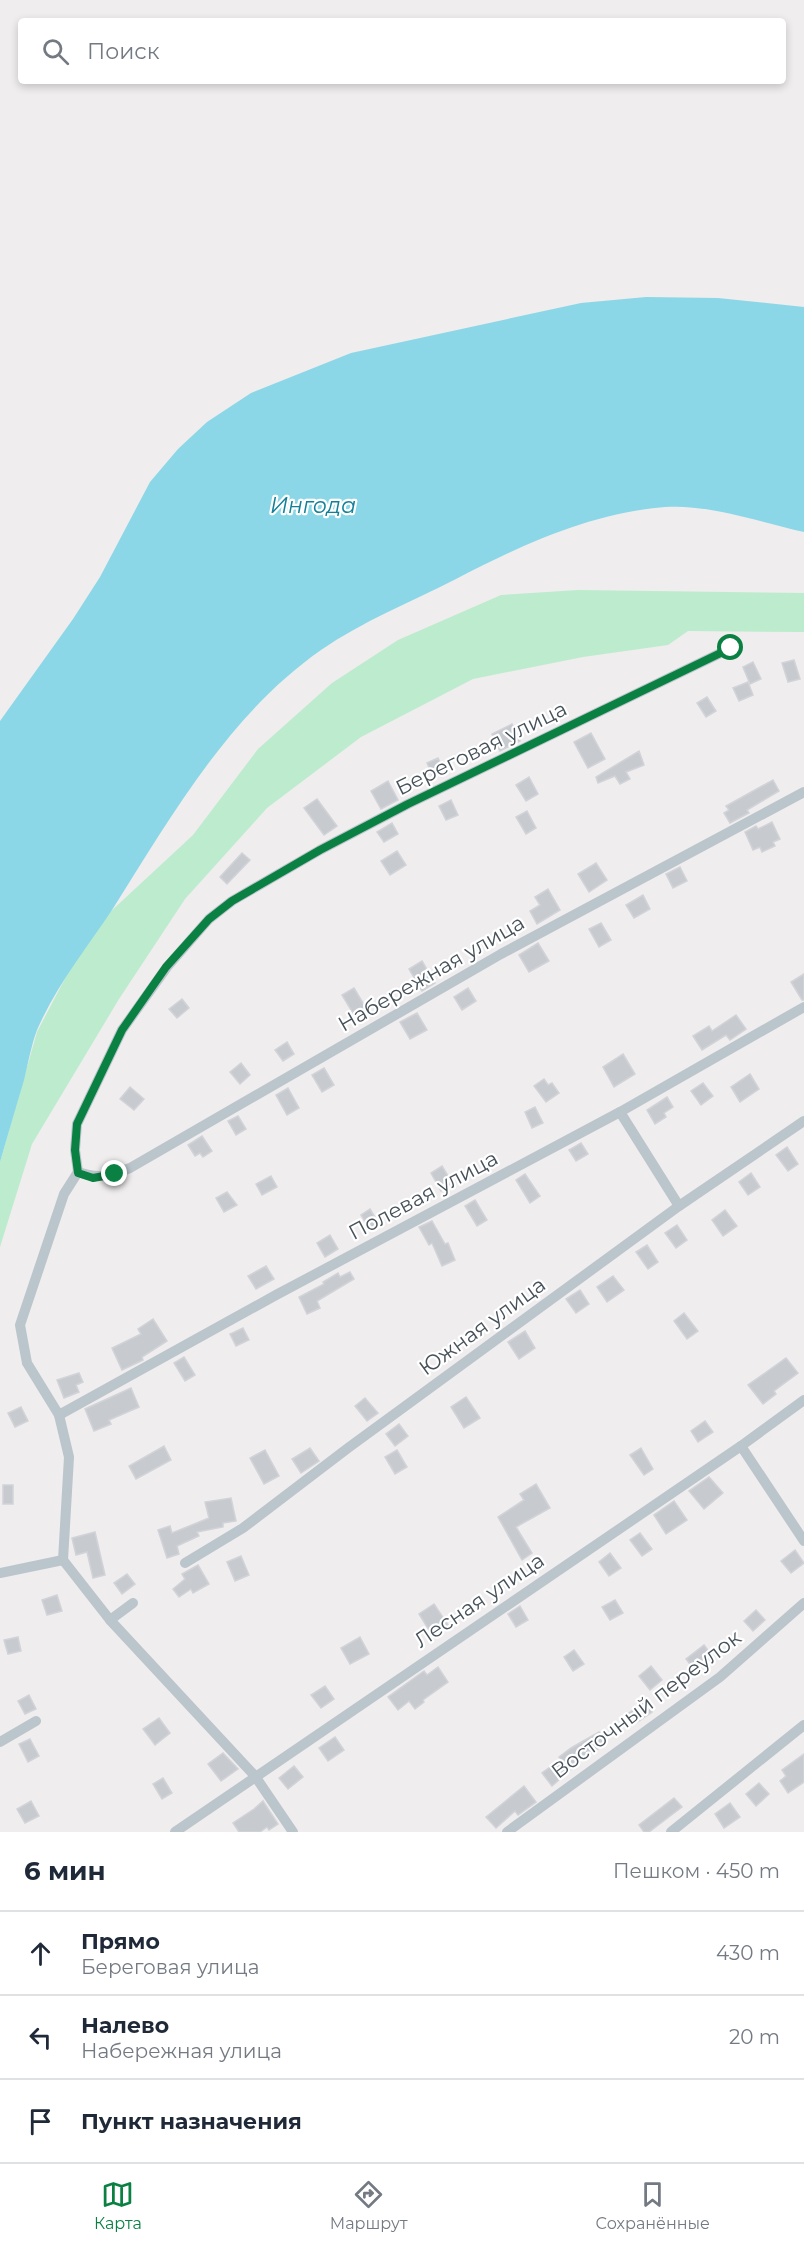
<!DOCTYPE html>
<html lang="ru">
<head>
<meta charset="utf-8">
<style>
  body { margin:0; font-family:Montserrat,sans-serif; background:#f2f2f3; color:#1f2937 }
  .stop { position:absolute; width:18px; height:18px; margin:-14px; border:4px solid #0b8043; border-radius:50%; background:#fff }
  .stop.end { background:#0b8043; border-color:#fff; box-shadow:0 2px 6px #0008 }
  .list { margin:0; padding:0; list-style:none }
  h2 { display:flex; justify-content:space-between; align-items:center; height:78px; margin:0; padding:0 24px; font-size:26px }
  h2 small { font-size:20px; font-weight:400; color:#747a83 }
  .list li { display:grid; grid-template-columns:39px 1fr auto; gap:18px; align-items:center; box-sizing:border-box; height:84px; padding:0 24px; border-top:2px solid #e0e1e3 }
  .list b { display:block; font-size:22px; white-space:nowrap }
  .list p { margin:0; font-size:20px; white-space:nowrap; color:#747a83 }
  .list em { font-size:20px; font-style:normal; color:#747a83 }
  .icon { flex:none; width:33px; height:33px; fill:none; stroke:currentColor; stroke-width:2; stroke-linecap:round; stroke-linejoin:round }
  .map { position:relative; flex:none; width:804px; height:1832px; overflow:hidden }
  .search { position:absolute; background:#fff; box-shadow:0 3px 9px #0003; left:18px; right:18px; top:18px; height:66px; display:flex; align-items:center; gap:15px; box-sizing:border-box; padding:0 21px; border-radius:6px; color:#747a83; font-size:22px }
  .sheet { height:330px; background:#fff }
  nav { display:flex; justify-content:space-around; align-items:center; box-sizing:border-box; height:84px; border-top:2px solid #e0e1e3; background:#fff; font-size:16px; color:#747a83 }
  nav a { display:grid; justify-items:center; gap:3px }
  nav .on { color:#0b8043 }
  .map>svg:first-child { display:block }
  .green { fill:#bceccd }
  .water { fill:#8bd7e7 }
  .building { fill:#c7cacf; stroke:#d1d3d8; stroke-width:1.5 }
  .lines { fill:none; stroke-linecap:round; stroke-linejoin:round }
  .minor { stroke:#bbc5cc; stroke-width:10 }
  .route { stroke:#0b8043; stroke-width:8 }
  .labels { text-anchor:middle; dominant-baseline:central; stroke-width:4.5; stroke-linejoin:round; paint-order:stroke }
  .street-label { font-size:21px; fill:#465159; stroke:#fff }
  .water-label { font-size:22px; font-style:italic; fill:#128099; stroke:#fff }
</style>
</head>
<body>
<div class="map">
<svg width="804" height="1832" viewBox="0 0 804 1832">
  <rect width="100%" height="100%" fill="#efeded"/>
  <!-- green -->
  <path class="green" d="M578 590 804 593V632L688 631 668 645 583 657 473 679 361 737 267 808 185 899 119 999 32 1144 0 1247V1162L37 1032 71 967 109 913 193 835 258 749 332 683 398 640 501 595Z"/>
  <!-- water -->
  <path class="water" d="M646 297 718 298 804 307V532C760 522 709 504 665 507 590 513 522 545 456 579 411 602 363 621 321 650 228 715 171 817 112 910 86 949 56 986 37 1030 31 1046 28 1064 24 1080 16 1107 8 1134 0 1162V721L73 619 100 577 150 482 178 449 207 422 251 393 351 353 581 303Z"/>
  <!-- building -->
  <g class="building">
    <path d="M794 660 800 679 788 682 782 663Z"/>
    <path d="M753 662 761 679 750 684 743 667Z"/>
    <path d="M748 682 753 695 739 701 733 688Z"/>
    <path d="M707 697 716 711 706 717 697 703Z"/>
    <path d="M512 724 520 741 500 751 492 734Z"/>
    <path d="M591 733 605 759 588 768 574 742Z"/>
    <path d="M639 751 644 765 626 772 630 779 620 784 615 776 598 783 596 777Z"/>
    <path d="M438 758 445 771 433 777 427 763Z"/>
    <path d="M529 777 538 794 526 801 516 785Z"/>
    <path d="M773 780 779 791 747 810 749 813 730 823 724 813 729 810 726 806Z"/>
    <path d="M388 781 398 800 381 809 371 791Z"/>
    <path d="M317 799 337 826 324 835 304 808Z"/>
    <path d="M451 800 458 815 446 820 439 806Z"/>
    <path d="M527 811 536 828 526 834 516 817Z"/>
    <path d="M772 822 780 839 773 842 775 846 762 852 760 847 753 850 745 832 756 826 758 829Z"/>
    <path d="M392 823 398 834 384 842 377 832Z"/>
    <path d="M397 851 406 865 390 875 381 861Z"/>
    <path d="M242 853 250 860 227 884 220 877Z"/>
    <path d="M596 863 607 880 589 892 578 874Z"/>
    <path d="M680 867 687 881 673 888 666 874Z"/>
    <path d="M548 889 560 910 537 924 530 911 540 905 535 897Z"/>
    <path d="M643 895 650 909 634 918 626 905Z"/>
    <path d="M601 923 611 940 599 947 589 929Z"/>
    <path d="M538 943 549 961 529 972 519 955Z"/>
    <path d="M422 961 435 983 422 991 409 969Z"/>
    <path d="M804 974V1000H802L791 982Z"/>
    <path d="M354 988 366 1008 354 1015 342 995Z"/>
    <path d="M468 988 476 1001 462 1010 454 997Z"/>
    <path d="M182 999 189 1008 177 1018 169 1009Z"/>
    <path d="M417 1013 427 1030 410 1039 400 1022Z"/>
    <path d="M736 1015 746 1029 730 1040 726 1035 702 1050 693 1036 709 1026 712 1031Z"/>
    <path d="M287 1042 294 1054 283 1061 275 1050Z"/>
    <path d="M623 1054 635 1074 614 1087 603 1067Z"/>
    <path d="M241 1063 250 1075 240 1084 230 1072Z"/>
    <path d="M324 1068 334 1085 322 1092 312 1075Z"/>
    <path d="M750 1074 759 1089 740 1102 731 1087Z"/>
    <path d="M544 1079 548 1085 552 1083 559 1093 546 1102 534 1086Z"/>
    <path d="M703 1083 713 1096 701 1105 691 1091Z"/>
    <path d="M130 1087 144 1099 134 1110 120 1099Z"/>
    <path d="M288 1088 299 1108 287 1115 276 1095Z"/>
    <path d="M667 1097 673 1107 664 1113 666 1117 655 1124 647 1110Z"/>
    <path d="M535 1107 543 1123 532 1128 525 1112Z"/>
    <path d="M238 1116 246 1129 236 1135 228 1121Z"/>
    <path d="M202 1136 212 1151 203 1157 200 1153 195 1156 188 1145Z"/>
    <path d="M581 1143 588 1154 576 1161 569 1150Z"/>
    <path d="M787 1147 798 1164 788 1171 776 1155Z"/>
    <path d="M442 1166 453 1184 441 1191 431 1173Z"/>
    <path d="M751 1173 760 1187 748 1195 739 1182Z"/>
    <path d="M525 1174 540 1196 530 1203 516 1180Z"/>
    <path d="M271 1176 277 1187 262 1195 256 1184Z"/>
    <path d="M227 1192 237 1205 224 1212 216 1198Z"/>
    <path d="M475 1200 487 1220 477 1226 465 1206Z"/>
    <path d="M370 1209 379 1224 370 1230 361 1215Z"/>
    <path d="M725 1210 737 1226 723 1236 712 1220Z"/>
    <path d="M432 1221 445 1244 448 1243 455 1260 442 1266 432 1243 429 1245 419 1227Z"/>
    <path d="M677 1225 687 1240 676 1248 665 1233Z"/>
    <path d="M330 1235 338 1249 325 1257 317 1243Z"/>
    <path d="M647 1245 658 1262 648 1269 636 1252Z"/>
    <path d="M266 1266 274 1279 256 1289 248 1276Z"/>
    <path d="M350 1272 354 1279 317 1301 320 1308 307 1314 299 1297 324 1284 323 1282 338 1273 340 1277Z"/>
    <path d="M613 1276 624 1290 607 1302 597 1287Z"/>
    <path d="M580 1290 589 1304 576 1313 566 1299Z"/>
    <path d="M684 1313 698 1331 687 1339 674 1321Z"/>
    <path d="M153 1319 167 1341 142 1357 143 1360 122 1370 112 1348 141 1334 138 1329Z"/>
    <path d="M243 1328 249 1340 236 1346 230 1334Z"/>
    <path d="M525 1331 535 1348 519 1359 508 1342Z"/>
    <path d="M184 1357 195 1375 185 1381 174 1363Z"/>
    <path d="M786 1358 798 1373 774 1391 776 1394 763 1404 748 1385Z"/>
    <path d="M79 1373 83 1382 76 1385 79 1392 64 1398 57 1380Z"/>
    <path d="M131 1388 139 1407 109 1420 111 1424 94 1431 85 1409Z"/>
    <path d="M466 1397 480 1418 464 1428 451 1407Z"/>
    <path d="M365 1398 378 1413 367 1421 355 1406Z"/>
    <path d="M21 1407 28 1421 15 1427 8 1413Z"/>
    <path d="M705 1421 713 1432 698 1442 691 1431Z"/>
    <path d="M399 1424 408 1436 395 1446 386 1434Z"/>
    <path d="M164 1446 171 1460 136 1479 129 1466Z"/>
    <path d="M310 1448 319 1461 301 1473 292 1459Z"/>
    <path d="M641 1448 653 1469 644 1475 630 1455Z"/>
    <path d="M265 1450 279 1476 264 1484 250 1458Z"/>
    <path d="M397 1450 407 1467 395 1474 385 1457Z"/>
    <path d="M709 1477 723 1493 704 1509 689 1491Z"/>
    <path d="M536 1484 550 1508 516 1527 532 1553 522 1560 498 1517 524 1500 520 1494Z"/>
    <rect x="3" y="1485" width="10" height="19"/>
    <path d="M231 1498 236 1521 223 1523V1527L197 1532 199 1536 177 1546 179 1554 167 1558 158 1530 170 1526 172 1533 209 1518 205 1502Z"/>
    <path d="M674 1501 687 1520 666 1534 654 1515Z"/>
    <path d="M95 1532 105 1575 93 1578 87 1552 76 1555 72 1538Z"/>
    <path d="M640 1533 652 1549 642 1556 630 1540Z"/>
    <path d="M795 1550 804 1563 791 1573 781 1561Z"/>
    <path d="M610 1553 621 1568 609 1576 599 1562Z"/>
    <path d="M241 1556 249 1575 235 1581 227 1562Z"/>
    <path d="M198 1565 209 1584 193 1593 191 1589 179 1597 173 1589 185 1579 182 1574Z"/>
    <path d="M127 1574 135 1584 122 1594 114 1583Z"/>
    <path d="M57 1595 62 1611 47 1615 42 1600Z"/>
    <path d="M615 1600 623 1613 610 1620 602 1607Z"/>
    <path d="M434 1604 448 1625 432 1635 419 1614Z"/>
    <path d="M520 1606 528 1620 516 1627 508 1614Z"/>
    <path d="M756 1610 765 1620 753 1631 744 1621Z"/>
    <path d="M18 1637 21 1651 8 1654 4 1640Z"/>
    <path d="M360 1637 369 1654 350 1664 341 1648Z"/>
    <path d="M704 1645 713 1657 695 1671 686 1659Z"/>
    <path d="M574 1650 584 1664 573 1671 564 1657Z"/>
    <path d="M651 1666 662 1680 650 1690 639 1676Z"/>
    <path d="M438 1667 448 1682 423 1700 424 1702 415 1709 409 1701 398 1710 388 1697 424 1671 427 1675Z"/>
    <path d="M325 1686 334 1699 321 1708 311 1695Z"/>
    <path d="M29 1695 36 1709 25 1714 18 1701Z"/>
    <path d="M645 1701 652 1712 636 1723 629 1713Z"/>
    <path d="M159 1718 170 1733 155 1745 143 1729Z"/>
    <path d="M599 1732 606 1744 586 1756 552 1786 542 1773 561 1759 559 1757 571 1748Z"/>
    <path d="M335 1737 344 1750 328 1761 319 1748Z"/>
    <path d="M30 1739 39 1756 28 1762 19 1744Z"/>
    <path d="M223 1753 238 1769 221 1781 208 1764Z"/>
    <path d="M804 1754V1782L788 1793 780 1781 786 1776 782 1770Z"/>
    <path d="M294 1766 303 1777 288 1789 279 1778Z"/>
    <path d="M163 1778 172 1793 162 1799 153 1784Z"/>
    <path d="M759 1783 769 1794 756 1806 746 1794Z"/>
    <path d="M524 1786 536 1802 518 1815 515 1811 496 1828 486 1817Z"/>
    <path d="M674 1798 682 1807 649 1832H644L639 1825Z"/>
    <path d="M31 1801 39 1816 25 1823 17 1809Z"/>
    <path d="M263 1801 278 1824 269 1830 267 1827 260 1832H239L233 1823 254 1809Z"/>
    <path d="M730 1803 740 1817 724 1828 715 1814Z"/>
  </g>
  <g class="lines">
    <!-- minor -->
    <g class="minor">
      <path d="M620 1112 679 1206"/>
      <path d="M78 1172C98 1179 110 1176 130 1168L501 954 804 792"/>
      <path d="M59 1415 276 1295 620 1112 804 1007"/>
      <path d="M741 1446 804 1541"/>
      <path d="M63 1560 69 1457 59 1415 27 1363 20 1325 64 1194 78 1172 75 1150 77 1124 122 1030 167 967 209 919 232 901 320 850 408 804 731 648"/>
      <path d="M63 1560 110 1620 255 1776 293 1832"/>
      <path d="M185 1563 243 1528 348 1448 679 1206 804 1121"/>
      <path d="M0 1573 63 1560"/>
      <path d="M110 1620 133 1603"/>
      <path d="M0 1742 36 1721"/>
      <path d="M175 1832 741 1446 804 1400"/>
      <path d="M507 1832 720 1677 804 1603"/>
      <path d="M671 1832 804 1725"/>
    </g>
  </g>
  <g class="lines">
    <!-- route -->
    <path class="route" d="M115 1174 93 1178 78 1173 75 1150 77 1124 122 1030 166 967 209 919 232 901 320 850 408 804 731 648"/>
  </g>
  <g class="labels">
    <!-- street labels -->
    <g class="street-label">
      <text transform="translate(481 748) rotate(-26)">Береговая улица</text>
      <text transform="translate(431 973) rotate(-30)">Набережная улица</text>
      <text transform="translate(423 1195) rotate(-28)">Полевая улица</text>
      <text transform="translate(482 1326) rotate(-36)">Южная улица</text>
      <text transform="translate(479 1600) rotate(-34)">Лесная улица</text>
      <text transform="translate(646 1704) rotate(-37)">Восточный переулок</text>
    </g>
    <!-- water labels -->
    <g class="water-label">
      <text x="313" y="505">Ингода</text>
    </g>
  </g>
</svg>
<div class="stop" style="left:731px;top:648px"></div>
<div class="stop end" style="left:115px;top:1174px"></div>
<div class="search"><svg class="icon" aria-label="search" viewBox="0 0 24 24"><circle cx="10" cy="10" r="6"/><path d="M15 15l6 6"/></svg>Поиск</div>
</div>
<section class="sheet">
<h2>6 мин<small>Пешком · 450 m</small></h2>
<ul class="list">
<li><svg class="icon" aria-label="ahead" viewBox="0 0 24 24"><path d="M12 20V5M6 11l6-6 6 6"/></svg><div><b>Прямо</b><p>Береговая улица</p></div><em>430 m</em></li>
<li><svg class="icon" aria-label="left" viewBox="0 0 24 24"><path d="M17 20v-9H6M10 6l-5 5 5 5"/></svg><div><b>Налево</b><p>Набережная улица</p></div><em>20 m</em></li>
<li><svg class="icon" aria-label="arrive" viewBox="0 0 24 24"><path d="M6 21V4h12l-3 4 3 4H6"/></svg><div><b>Пункт назначения</b></div></li>
</ul>
</section>
<nav>
<a class="on"><svg class="icon" aria-label="map" viewBox="0 0 24 24"><path d="M3 6l6-2 6 2 6-2v14l-6 2-6-2-6 2zM9 4v14M15 6v14"/></svg>Карта</a>
<a><svg class="icon" aria-label="directions" viewBox="0 0 24 24"><path d="M12 3l9 9-9 9-9-9zM9 14v-3h6M13 9l2 2-2 2"/></svg>Маршрут</a>
<a><svg class="icon" aria-label="saved" viewBox="0 0 24 24"><path d="M7 4h10v16l-5-4-5 4z"/></svg>Сохранённые</a>
</nav>
</body>
</html>
